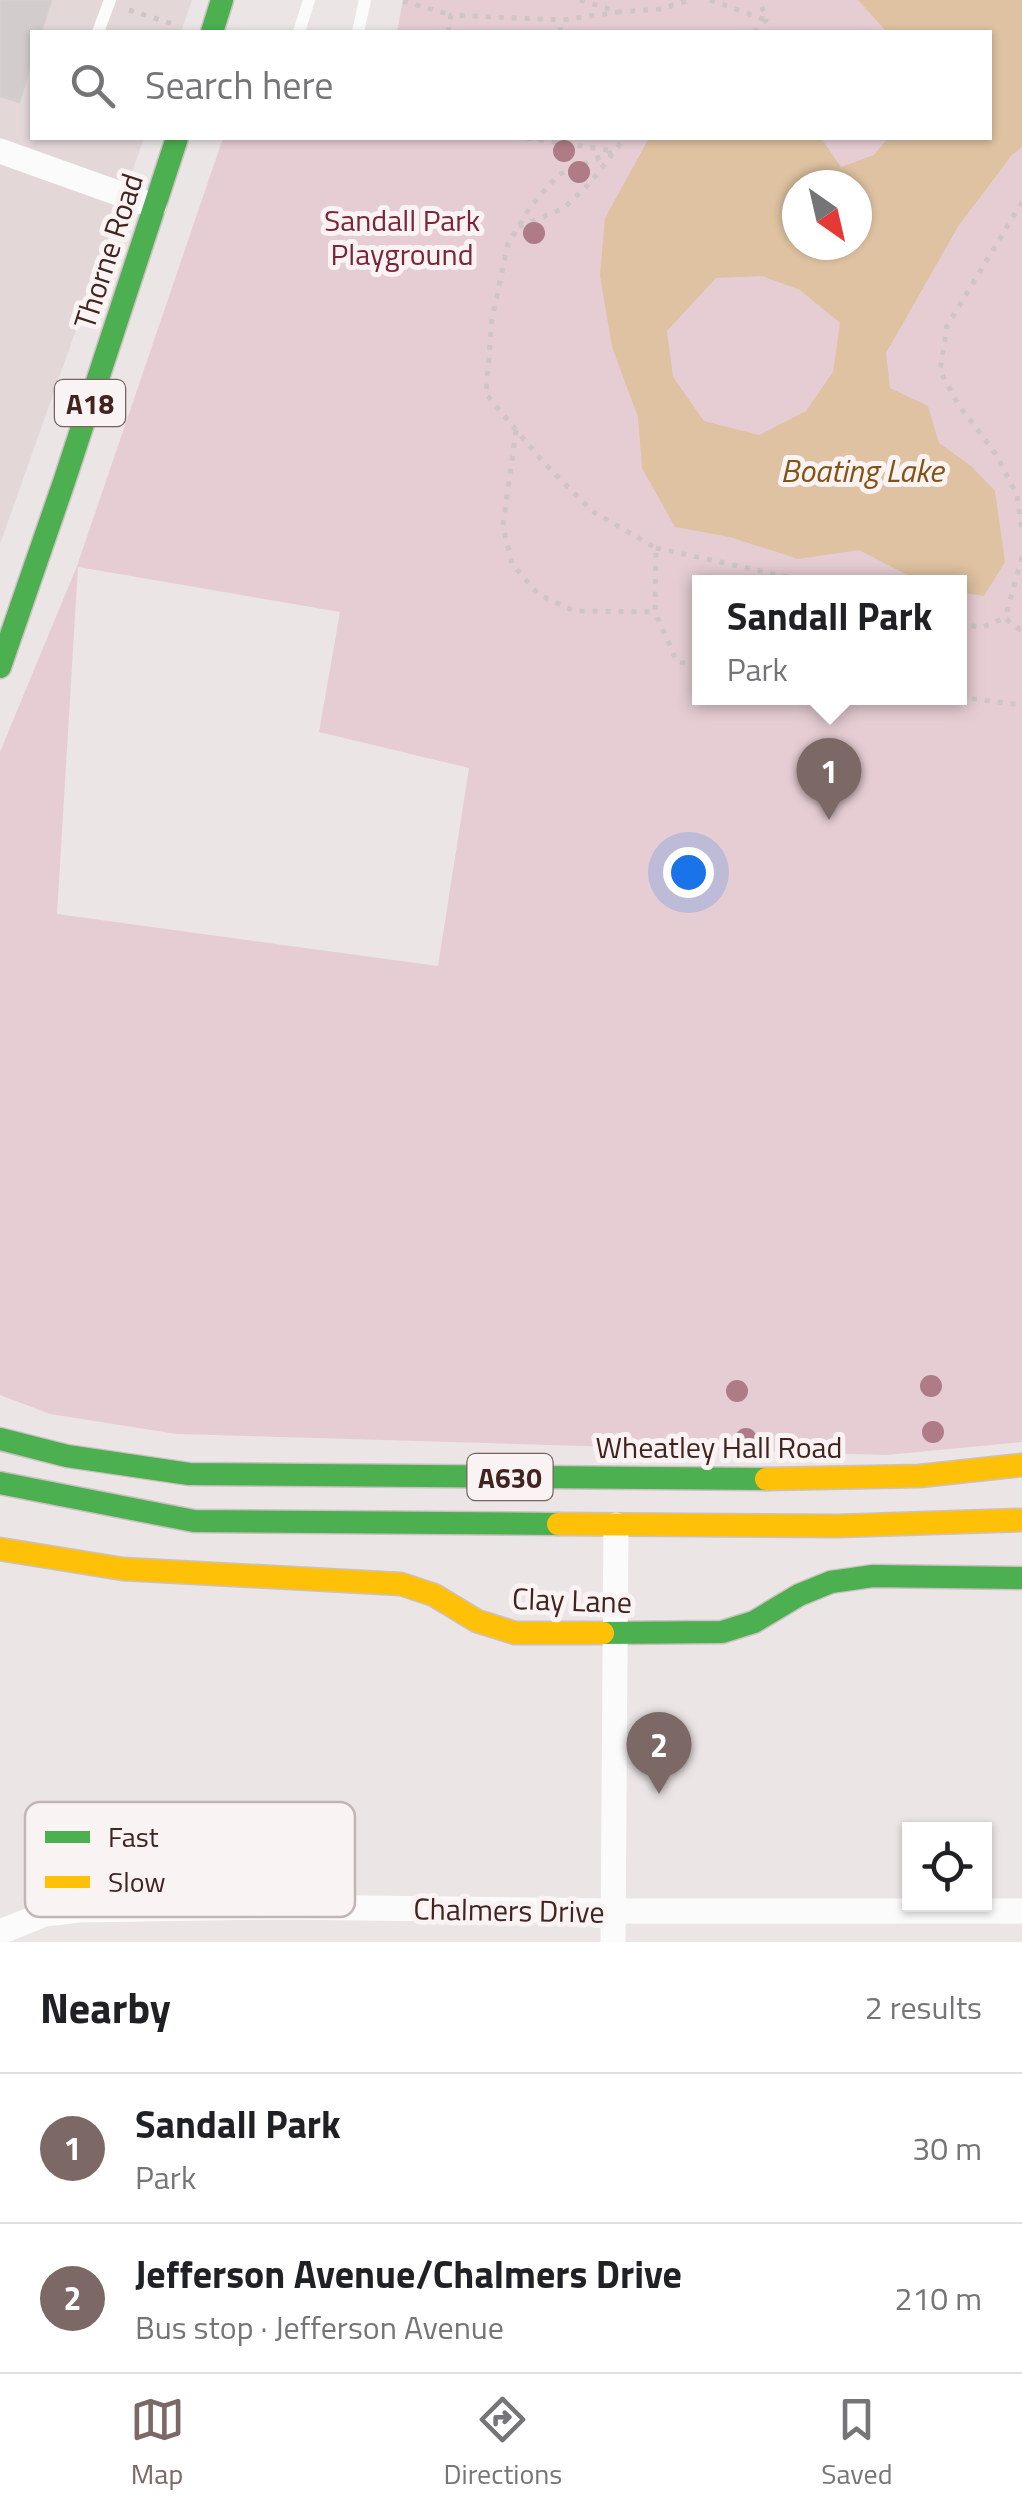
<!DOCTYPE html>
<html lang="en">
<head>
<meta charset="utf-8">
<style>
  body { margin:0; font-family:"Titillium Web",sans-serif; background:#f2f2f2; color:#202124 }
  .controls { position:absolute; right:30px; bottom:30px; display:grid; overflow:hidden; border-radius:0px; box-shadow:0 2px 8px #0004 }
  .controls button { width:90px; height:90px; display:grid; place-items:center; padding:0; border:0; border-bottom:2px solid #e0e0e0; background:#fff; color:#202124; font:50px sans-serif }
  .compass { position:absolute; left:782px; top:170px; width:90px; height:90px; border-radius:50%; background:#fff; box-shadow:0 2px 8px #0004; rotate:146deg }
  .you { position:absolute; left:688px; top:872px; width:35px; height:35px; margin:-25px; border:8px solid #fff; border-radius:50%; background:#1a73e8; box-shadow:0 0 0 15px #1a73e833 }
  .badge { display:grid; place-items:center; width:65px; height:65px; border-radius:50%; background:#7c6865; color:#fff; font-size:32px; font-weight:700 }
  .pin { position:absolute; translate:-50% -82px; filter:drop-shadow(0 2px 5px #0008) }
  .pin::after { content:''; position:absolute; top:52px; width:35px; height:30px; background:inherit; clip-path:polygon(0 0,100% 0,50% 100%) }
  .popup { position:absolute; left:692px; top:575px; width:275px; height:130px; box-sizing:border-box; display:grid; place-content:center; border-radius:0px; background:#fff; filter:drop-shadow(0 2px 8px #0005); font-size:32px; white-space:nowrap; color:#757577 }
  .popup b { font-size:38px; color:#202124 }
  .popup::after { content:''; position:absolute; left:50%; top:100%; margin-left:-20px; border:20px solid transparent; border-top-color:#fff }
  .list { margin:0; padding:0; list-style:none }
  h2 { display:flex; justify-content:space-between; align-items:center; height:130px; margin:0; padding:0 40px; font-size:42px }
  h2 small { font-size:32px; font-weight:400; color:#757577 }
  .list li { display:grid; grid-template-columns:65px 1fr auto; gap:30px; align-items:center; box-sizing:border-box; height:150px; padding:0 40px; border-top:2px solid #e0e0e0 }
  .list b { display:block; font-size:38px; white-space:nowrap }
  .list p { margin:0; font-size:32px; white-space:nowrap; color:#757577 }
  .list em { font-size:32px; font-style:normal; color:#757577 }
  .icon { flex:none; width:55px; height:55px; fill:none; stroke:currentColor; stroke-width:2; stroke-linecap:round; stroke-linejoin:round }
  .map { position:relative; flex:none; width:1022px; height:1942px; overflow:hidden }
  .search { position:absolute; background:#fff; box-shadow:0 2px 8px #0004; left:30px; right:30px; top:30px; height:110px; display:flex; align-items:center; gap:25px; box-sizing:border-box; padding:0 35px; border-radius:0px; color:#757577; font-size:38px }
  .sheet { height:430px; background:#fff }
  nav { display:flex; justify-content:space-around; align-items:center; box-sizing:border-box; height:140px; border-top:2px solid #e0e0e0; background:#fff; font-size:28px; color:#757577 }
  nav a { display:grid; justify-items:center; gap:5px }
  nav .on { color:#7c6865 }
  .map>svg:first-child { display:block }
  .built { fill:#e3d7d8 }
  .green { fill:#e6cdd4; fill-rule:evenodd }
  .water { fill:#dec2a1; fill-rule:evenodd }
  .building { fill:#d2cccc; stroke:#d4cece; stroke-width:2.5 }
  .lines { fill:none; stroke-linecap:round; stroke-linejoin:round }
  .fast-casing { stroke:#cbc1c1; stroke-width:25 }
  .slow-casing { stroke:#cbc1c1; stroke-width:25 }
  .path { stroke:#cec6c4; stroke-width:5; stroke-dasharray:5 8; stroke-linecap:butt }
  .lane { stroke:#fcfbfb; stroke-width:12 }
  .street { stroke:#fcfbfb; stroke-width:25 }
  .fast { stroke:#4caf50; stroke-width:22 }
  .slow { stroke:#ffc107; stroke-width:22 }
  .tree { fill:#ae7b86 }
  .labels { text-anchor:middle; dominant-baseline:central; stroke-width:10; stroke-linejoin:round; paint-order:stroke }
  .shield { fill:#faf3f4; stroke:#786260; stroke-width:2.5 }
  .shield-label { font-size:28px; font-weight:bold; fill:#412420 }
  .park-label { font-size:30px; fill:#7c2538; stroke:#faf3f4 }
  .street-label { font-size:30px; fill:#412420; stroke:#faf3f4 }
  .water-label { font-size:32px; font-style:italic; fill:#845313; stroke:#faf3f4 }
  .key { fill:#faf3f4; stroke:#c2b5b4; stroke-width:2.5 }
  .key-label { font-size:28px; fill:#412420 }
</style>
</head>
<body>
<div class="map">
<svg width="1022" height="1942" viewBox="0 0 1022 1942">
  <rect width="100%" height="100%" fill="#ebe5e5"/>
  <!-- built -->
  <path class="built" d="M0 0H192L181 32H32V138H144L0 544Z"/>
  <!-- green -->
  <path class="green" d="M403 0H1022V1442L886 1455 177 1434 50 1414 0 1395V752L77 566 223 138H990V32H397ZM797 185H857V245H797ZM78 567 340 612 319 732 469 768 438 966 57 914ZM699 582H959V698H699Z"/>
  <!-- water -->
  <path class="water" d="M858 0H1022V147L1012 155 959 225 886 353 890 388 928 406 939 443 971 466 995 491 1005 562 984 596 959 592V582H921L859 550 798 559 730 537 675 527 642 468 638 417 612 347 600 276 605 218 649 138H821L841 167 874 155 888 138H990V32H887ZM797 185H857V245H797ZM762 276 800 290 840 323 833 372 806 411 759 435 704 421 673 377 667 331 716 278Z"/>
  <!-- building -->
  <path class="building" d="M0 0H51L41 32H32V59L19 102 0 96Z"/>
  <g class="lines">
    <!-- fast casing -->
    <g class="fast-casing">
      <g id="fast">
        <path d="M212 32 222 0"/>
        <path d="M0 667 64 482 177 138"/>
        <path d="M0 1439 67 1456 189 1474 766 1479"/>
        <path d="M0 1483 194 1521 558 1524"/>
        <path d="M603 1633 722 1632 754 1622 799 1595 831 1582 873 1576 1022 1578"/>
      </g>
    </g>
    <!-- slow casing -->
    <g class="slow-casing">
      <g id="slow">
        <path d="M766 1479 920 1476 1022 1465"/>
        <path d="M558 1524 838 1526 1022 1520"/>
        <path d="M0 1549 123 1569 401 1584 434 1595 477 1621 515 1633H603"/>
      </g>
    </g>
    <!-- path -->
    <g class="path">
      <path d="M580 0 619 12 661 9 689 0"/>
      <path d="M710 0 766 20"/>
      <path d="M403 1 451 15"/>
      <path d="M129 10 176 25"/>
      <path d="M448 32 451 15 561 20 619 12"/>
      <path d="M560 32 561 20"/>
      <path d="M754 32 766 20 760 0"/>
      <path d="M526 138 614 151 558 175 531 206 508 244 492 319 486 394 544 463 592 511 656 548 655 612 677 662 699 665"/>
      <path d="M1022 202 947 326 940 371 958 404 995 453 1017 495 1022 532"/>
      <path d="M519 227 564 208 590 183 625 138"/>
      <path d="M516 430 503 526 512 564 538 594 574 611 655 612"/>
      <path d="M656 548 811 582"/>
      <path d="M1022 557 1005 618 1019 629H1022"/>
      <path d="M959 622 980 628 1005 618"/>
      <path d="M959 697 1022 705"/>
    </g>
    <!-- lane -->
    <g class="lane">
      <path d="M98 32 110 0"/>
      <path d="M299 32 309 0"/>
      <path d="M358 32 365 0"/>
    </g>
    <!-- street -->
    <g class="street">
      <path d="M0 151 154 206"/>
      <path d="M0 1932 45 1914 79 1910 280 1907 612 1911H1022"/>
      <path d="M613 1942 616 1525"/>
    </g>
    <!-- fast -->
    <use href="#fast" class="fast"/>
    <!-- slow -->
    <use href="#slow" class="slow"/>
  </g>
  <!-- trees -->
  <g class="tree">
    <circle cx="564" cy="151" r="11"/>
    <circle cx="579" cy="172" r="11"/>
    <circle cx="534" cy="233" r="11"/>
    <circle cx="931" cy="1386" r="11"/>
    <circle cx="737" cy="1391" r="11"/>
    <circle cx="933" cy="1432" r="11"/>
    <circle cx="746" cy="1439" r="11"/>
  </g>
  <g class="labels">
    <!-- shield labels -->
    <g class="shield">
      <rect x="55" y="380" width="70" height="46" rx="8"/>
      <rect x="467.5" y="1454" width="85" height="46" rx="8"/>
    </g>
    <g class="shield-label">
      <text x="90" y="403">A18</text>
      <text x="510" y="1477">A630</text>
    </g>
    <!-- park labels -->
    <g class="park-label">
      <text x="402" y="220">Sandall Park<tspan x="402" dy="34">Playground</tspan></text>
    </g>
    <!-- street labels -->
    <g class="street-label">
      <text transform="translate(108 251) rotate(-72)">Thorne Road</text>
      <text x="719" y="1447">Wheatley Hall Road</text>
      <text transform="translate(572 1600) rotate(2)">Clay Lane</text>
      <text transform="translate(509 1910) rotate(1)">Chalmers Drive</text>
    </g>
    <!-- water labels -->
    <g class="water-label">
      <text x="862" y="470">Boating Lake</text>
    </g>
  </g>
  <!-- legend -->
  <rect x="25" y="1802" width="330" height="115" rx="15" class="key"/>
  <rect x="45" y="1831" width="45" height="12" fill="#4caf50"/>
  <rect x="45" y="1876" width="45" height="12" fill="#ffc107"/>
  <g class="key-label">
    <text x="108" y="1847">Fast</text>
    <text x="108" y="1892">Slow</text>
  </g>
</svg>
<div class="controls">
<button><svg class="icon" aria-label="locate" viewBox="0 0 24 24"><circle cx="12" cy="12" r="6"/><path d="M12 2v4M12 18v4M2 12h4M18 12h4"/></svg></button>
</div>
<svg class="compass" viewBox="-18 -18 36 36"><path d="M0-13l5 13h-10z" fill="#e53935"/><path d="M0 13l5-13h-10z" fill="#757577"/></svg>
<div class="you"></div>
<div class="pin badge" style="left:829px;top:820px">1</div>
<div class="popup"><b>Sandall Park</b>Park</div>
<div class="pin badge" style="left:659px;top:1794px">2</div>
<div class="search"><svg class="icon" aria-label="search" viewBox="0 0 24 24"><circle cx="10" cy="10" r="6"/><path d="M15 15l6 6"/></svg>Search here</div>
</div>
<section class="sheet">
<h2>Nearby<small>2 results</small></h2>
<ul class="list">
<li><span class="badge">1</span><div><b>Sandall Park</b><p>Park</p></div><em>30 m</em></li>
<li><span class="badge">2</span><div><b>Jefferson Avenue/Chalmers Drive</b><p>Bus stop · Jefferson Avenue</p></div><em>210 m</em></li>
</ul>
</section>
<nav>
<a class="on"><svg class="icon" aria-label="map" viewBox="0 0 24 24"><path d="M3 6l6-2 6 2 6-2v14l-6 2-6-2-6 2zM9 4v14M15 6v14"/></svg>Map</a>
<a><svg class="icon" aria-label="directions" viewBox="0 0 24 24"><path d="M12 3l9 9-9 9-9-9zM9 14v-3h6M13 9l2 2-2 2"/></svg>Directions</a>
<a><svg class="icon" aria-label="saved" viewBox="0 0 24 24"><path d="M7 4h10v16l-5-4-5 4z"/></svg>Saved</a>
</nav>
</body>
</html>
